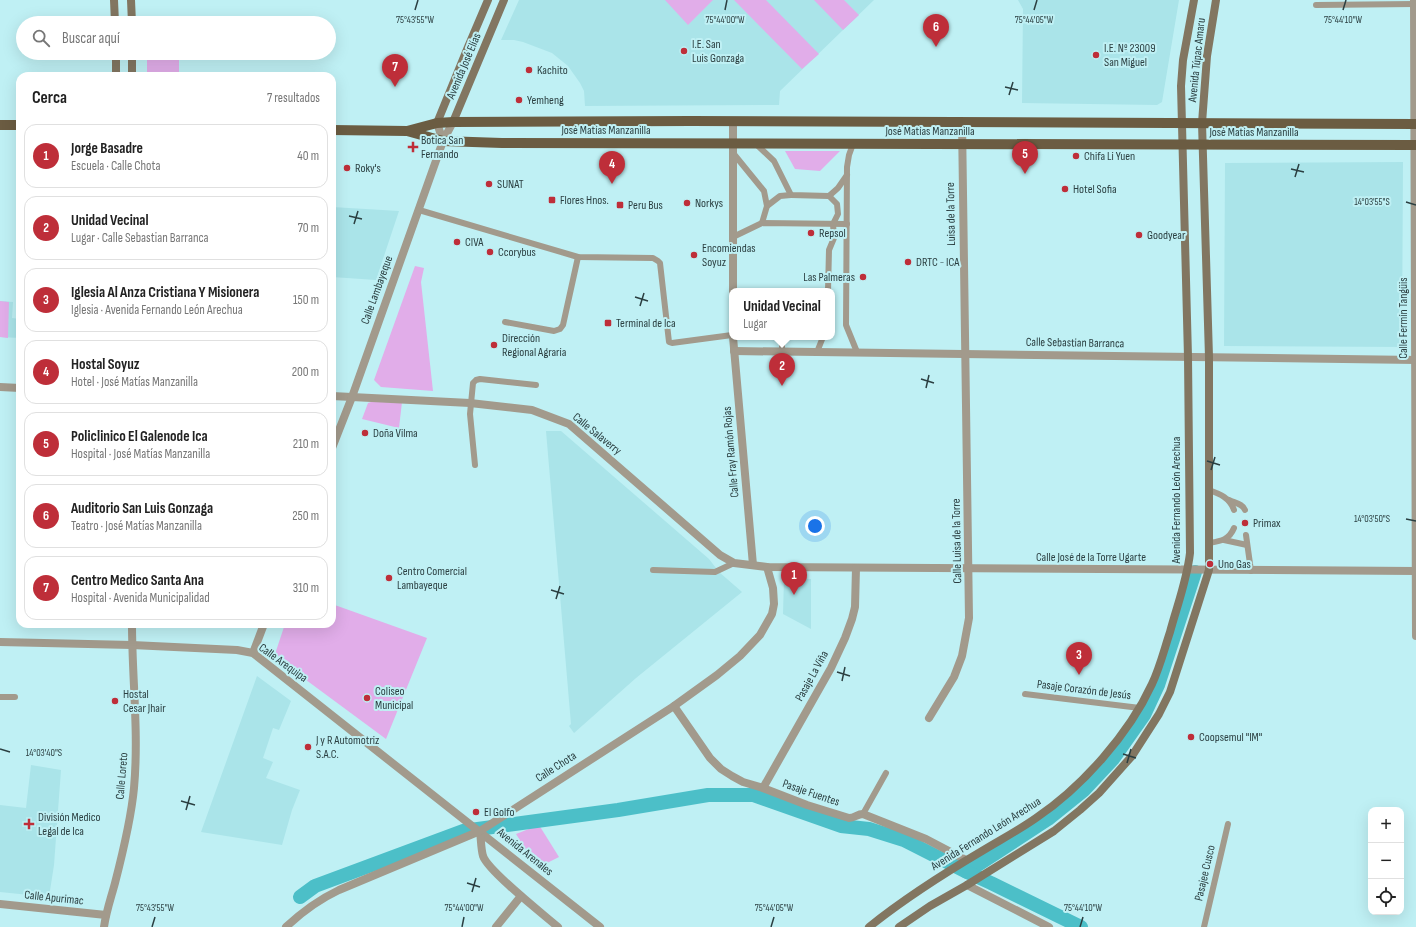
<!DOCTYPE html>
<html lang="es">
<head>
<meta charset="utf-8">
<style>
  body { margin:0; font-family:"Sofia Sans Condensed",sans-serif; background:#f2f2f2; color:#222 }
  .controls { position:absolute; right:12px; bottom:12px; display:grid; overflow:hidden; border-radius:8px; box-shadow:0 4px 16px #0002 }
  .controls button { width:36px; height:36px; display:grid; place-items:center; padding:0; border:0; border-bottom:1px solid #e0e0e0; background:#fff; color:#222; font:20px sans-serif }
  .you { position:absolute; left:815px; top:526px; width:14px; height:14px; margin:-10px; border:3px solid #fff; border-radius:50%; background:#1a73e8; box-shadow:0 0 0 6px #1a73e833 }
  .badge { display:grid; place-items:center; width:26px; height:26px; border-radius:50%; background:#be2e39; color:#fff; font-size:13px; font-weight:700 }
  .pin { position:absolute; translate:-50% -33px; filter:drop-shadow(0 1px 2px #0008) }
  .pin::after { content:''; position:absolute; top:21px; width:14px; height:12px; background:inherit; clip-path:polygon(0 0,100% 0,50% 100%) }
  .popup { position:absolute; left:729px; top:288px; width:106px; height:52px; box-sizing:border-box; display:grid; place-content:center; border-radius:8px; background:#fff; filter:drop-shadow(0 1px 3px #0005); font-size:13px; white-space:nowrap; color:#767676 }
  .popup b { font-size:15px; color:#222 }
  .popup::after { content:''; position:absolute; left:50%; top:100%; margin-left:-8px; border:8px solid transparent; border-top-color:#fff }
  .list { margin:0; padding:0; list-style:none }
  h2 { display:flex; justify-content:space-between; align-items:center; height:52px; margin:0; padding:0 16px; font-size:17px }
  h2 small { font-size:13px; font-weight:400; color:#767676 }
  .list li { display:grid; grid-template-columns:26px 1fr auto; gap:12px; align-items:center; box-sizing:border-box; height:64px; margin:0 8px 8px; padding:0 8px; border:1px solid #e0e0e0; border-radius:12px }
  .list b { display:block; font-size:15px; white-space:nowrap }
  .list p { margin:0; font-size:13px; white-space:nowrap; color:#767676 }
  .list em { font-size:13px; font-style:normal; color:#767676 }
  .icon { flex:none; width:22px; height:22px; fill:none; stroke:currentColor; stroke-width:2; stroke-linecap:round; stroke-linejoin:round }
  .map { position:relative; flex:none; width:1416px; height:927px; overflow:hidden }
  .search { position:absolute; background:#fff; box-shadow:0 4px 16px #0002; left:16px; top:16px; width:320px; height:44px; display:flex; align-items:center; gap:10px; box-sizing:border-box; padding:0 14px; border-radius:22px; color:#767676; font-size:15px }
  .panel { position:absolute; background:#fff; box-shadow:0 4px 16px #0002; left:16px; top:72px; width:320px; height:556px; border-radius:12px }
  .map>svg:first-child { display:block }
  .built { fill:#aae4e9 }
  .green { fill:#e1ade9 }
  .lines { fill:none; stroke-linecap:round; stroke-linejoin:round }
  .canal { stroke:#4cbfc8; stroke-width:14 }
  .lane { stroke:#a29a8c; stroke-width:6 }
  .street { stroke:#a29a8c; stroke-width:8 }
  .secondary { stroke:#827661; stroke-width:8 }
  .primary { stroke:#6b5c42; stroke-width:10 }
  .ticks { fill:none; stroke:#2b3f41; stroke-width:1.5 }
  .poi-dot { fill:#be2e39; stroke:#bff0f4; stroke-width:1.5 }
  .labels { text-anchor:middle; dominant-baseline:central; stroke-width:4; stroke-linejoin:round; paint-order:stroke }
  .poi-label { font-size:12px; fill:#2b3f41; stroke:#bff0f4; text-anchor:start }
  .street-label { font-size:12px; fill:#2b3f41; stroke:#bff0f4 }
  .ticks-label { font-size:10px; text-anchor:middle; fill:#2b3f41; stroke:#bff0f4; stroke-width:4; stroke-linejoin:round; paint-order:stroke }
</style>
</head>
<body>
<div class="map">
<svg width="1416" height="927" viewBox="0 0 1416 927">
  <rect width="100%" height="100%" fill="#bff0f4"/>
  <!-- built -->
  <g class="built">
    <path d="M519 0H874L780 91 779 105 585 106 584 91 580 83 568 66 552 53 523 42 514 40H501Z"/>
    <path d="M1018 0H1179L1162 102 1157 105 1022 103 1023 9Z"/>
    <path d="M1403 162 1402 347 1224 346 1225 163Z"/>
    <path d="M332 207 399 211 376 280 332 277Z"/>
    <path d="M0 301 13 302 12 318 20 319V338L0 337Z"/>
    <path d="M546 431H561L709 559 719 572 742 592 636 678 574 733 569 726 571 724Z"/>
    <path d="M784 578 811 579V629L783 614Z"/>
    <path d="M257 676 291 701 279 730 273 728 263 758 273 762 266 778 300 790 292 810 282 845 201 832Z"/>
    <path d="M31 765 61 770 54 865 49 897 0 892V805L26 808Z"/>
  </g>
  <!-- green -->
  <g class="green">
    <path d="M665 0H713L688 25Z"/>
    <path d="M734 0H766L819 54 802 69Z"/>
    <path d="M814 0H844L859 15 843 30Z"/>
    <rect x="147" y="59" width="32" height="17"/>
    <path d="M785 151H840L820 171 795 169Z"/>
    <path d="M415 266 424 268 421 282 433 391 381 387 374 380Z"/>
    <path d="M0 301 9 302 8 338 0 337Z"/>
    <path d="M371 402H402L399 428 362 419 368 403Z"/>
    <path d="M332 604 427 638 386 739 275 657 276 651 285 624H332Z"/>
    <path d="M539 825 559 857 537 868 516 834Z"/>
  </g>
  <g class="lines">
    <!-- canal -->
    <g class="canal">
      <path d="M967 872 1048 819 1084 790 1113 759 1144 715 1158 685 1195 572"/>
      <path d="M300 897 315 886 463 831 618 810 708 795H753L841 826 869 829 904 840 967 872 991 883 1081 927"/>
    </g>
    <!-- lane -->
    <g class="lane">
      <path d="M1316 5 1414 4"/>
      <path d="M756 144 774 161 791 195 829 196 838 188 847 175"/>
      <path d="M856 144H853L849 155 847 167 846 325 857 352"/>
      <path d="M733 153 764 191 767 206"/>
      <path d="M419 210 578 257 653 258 658 261 660 263 669 342 672 343 732 335"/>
      <path d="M762 223 767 206 780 196 791 195"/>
      <path d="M733 237 762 223 847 224"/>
      <path d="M828 291 829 250 834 238 833 224 838 214 837 204 829 196"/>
      <path d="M505 322 554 331 560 329 563 325 578 257"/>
      <path d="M782 351V337"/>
      <path d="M817 352 823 337"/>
      <path d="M475 465 470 414 473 383 476 380 480 379 536 385"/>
      <path d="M1209 490C1220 494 1230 498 1234 510"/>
      <path d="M1229 500C1235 503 1243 504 1245 510"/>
      <path d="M1246 535 1251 571"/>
      <path d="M1224 540 1247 545"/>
      <path d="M1209 543C1221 541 1229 540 1234 528"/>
      <path d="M653 570 715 572 734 563"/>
      <path d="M1025 694 1140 708"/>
      <path d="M0 697H15"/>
      <path d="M863 814 886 773"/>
      <path d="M1204 927 1228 824"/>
    </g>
    <!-- street -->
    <g class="street">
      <path d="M1414 0 1416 636"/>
      <path d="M437 123 443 141"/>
      <path d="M733 291V121"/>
      <path d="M733 337 753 565"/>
      <path d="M734 351 1416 360"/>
      <path d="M0 387 20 388"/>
      <path d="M332 396 470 403 532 410 569 424 720 555 734 563 767 567 1416 571"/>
      <path d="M332 448 352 397 443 141 453 122"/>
      <path d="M0 642 132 645 237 650 253 653 600 927"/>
      <path d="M253 653 264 624"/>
      <path d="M674 706 710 758 721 769 732 776 743 782 763 788 807 805 849 818C855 818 857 814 863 814L926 839 966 860"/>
      <path d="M929 718 954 677 962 656 969 618 962 122"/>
      <path d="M763 788 831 668 845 638 852 619 855 607 856 568"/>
      <path d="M480 831C481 839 481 849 483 856 488 871 544 915 558 927"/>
      <path d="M967 885 1049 927"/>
      <path d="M0 904 106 915"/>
      <path d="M104 927C106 912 111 898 115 883 123 852 131 820 134 788 139 732 132 679 132 624"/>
      <path d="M286 927C303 911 318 900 339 890L480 831 674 706 717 675 740 656 760 635 772 614 774 604 773 588 767 567"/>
      <path d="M496 927 521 896"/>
    </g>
    <!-- secondary -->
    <g class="secondary">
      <path d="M114 0 115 23"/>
      <path d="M131 0 132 23"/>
      <path d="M116 53V76"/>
      <path d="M132 53V76"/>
      <path d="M453 122 504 0"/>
      <path d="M437 123 468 47 488 0"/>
      <path d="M869 927C904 899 943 874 982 851 1000 840 1019 830 1036 818 1082 787 1129 734 1152 684 1160 667 1164 650 1170 632 1177 606 1187 580 1190 553L1188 357 1181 86 1183 60 1194 0"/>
      <path d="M899 927 930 906 967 885 1054 831 1080 810 1099 793 1132 756 1159 714 1170 692 1209 570V357L1202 123 1207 56 1216 0"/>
    </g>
    <!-- primary -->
    <g class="primary">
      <path d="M0 125H20"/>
      <path d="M332 130 407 131 443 141 502 143 1416 145"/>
      <path d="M407 131 437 123 453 122 691 121 1416 124"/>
    </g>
  </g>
  <!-- ticks -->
  <path class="ticks" d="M415 10 418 0M725 10 727 0M1034 10 1037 0M1343 10 1346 0M1005 87 1018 90M1009 95 1013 82M1291 169 1304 172M1295 177 1299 164M1406 202 1416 205M349 216 362 219M354 224 358 211M635 297 648 301M640 306 644 293M921 379 934 383M926 388 929 375M1207 461 1220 465M1211 470 1215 457M1406 519 1416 521M551 590 564 594M556 599 560 586M837 672 850 676M842 681 845 667M0 749 10 752M1123 754 1136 758M1127 763 1131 749M181 801 195 805M186 810 190 796M467 883 480 887M472 892 476 878M152 927 155 917M462 927 464 917M771 927 774 917M1080 927 1083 917"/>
  <!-- markers -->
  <g class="poi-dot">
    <circle cx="684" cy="51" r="4"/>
    <circle cx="1096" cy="55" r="4"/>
    <circle cx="529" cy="70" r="4"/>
    <circle cx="519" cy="100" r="4"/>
    <path d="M411 141h4v4h4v4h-4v4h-4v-4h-4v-4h4z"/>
    <circle cx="1076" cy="156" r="4"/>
    <circle cx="347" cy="168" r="4"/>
    <circle cx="489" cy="184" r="4"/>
    <circle cx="1065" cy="189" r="4"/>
    <rect x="548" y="196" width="8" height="8" rx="2"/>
    <circle cx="687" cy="203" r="4"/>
    <rect x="616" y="201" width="8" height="8" rx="2"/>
    <circle cx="811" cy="233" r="4"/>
    <circle cx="1139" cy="235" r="4"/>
    <circle cx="457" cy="242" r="4"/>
    <circle cx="490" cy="252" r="4"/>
    <circle cx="694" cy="255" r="4"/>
    <circle cx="908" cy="262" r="4"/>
    <circle cx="863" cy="277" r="4"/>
    <rect x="604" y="319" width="8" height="8" rx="2"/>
    <circle cx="494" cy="345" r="4"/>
    <circle cx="365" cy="433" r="4"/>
    <circle cx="1245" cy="523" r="4"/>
    <circle cx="1210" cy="564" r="4"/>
    <circle cx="389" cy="578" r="4"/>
    <circle cx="367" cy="698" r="4"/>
    <circle cx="115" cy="701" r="4"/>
    <circle cx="1191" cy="737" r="4"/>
    <circle cx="308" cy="747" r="4"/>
    <circle cx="476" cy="812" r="4"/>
    <path d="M27 818h4v4h4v4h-4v4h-4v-4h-4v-4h4z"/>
  </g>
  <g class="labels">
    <!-- poi labels -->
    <g class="poi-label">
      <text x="692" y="44">I.E. San<tspan x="692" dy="14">Luis Gonzaga</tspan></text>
      <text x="1104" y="48">I.E. Nº 23009<tspan x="1104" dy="14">San Miguel</tspan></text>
      <text x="537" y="70">Kachito</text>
      <text x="527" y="100">Yemheng</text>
      <text x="421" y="140">Botica San<tspan x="421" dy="14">Fernando</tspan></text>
      <text x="1084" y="156">Chifa Li Yuen</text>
      <text x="355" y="168">Roky's</text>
      <text x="497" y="184">SUNAT</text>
      <text x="1073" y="189">Hotel Sofia</text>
      <text x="560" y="200">Flores Hnos.</text>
      <text x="695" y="203">Norkys</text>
      <text x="628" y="205">Peru Bus</text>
      <text x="819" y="233">Repsol</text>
      <text x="1147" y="235">Goodyear</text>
      <text x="465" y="242">CIVA</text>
      <text x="702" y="248">Encomiendas<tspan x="702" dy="14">Soyuz</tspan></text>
      <text x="498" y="252">Ccorybus</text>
      <text x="916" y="262">DRTC - ICA</text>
      <text x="855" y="277" text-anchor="end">Las Palmeras</text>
      <text x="616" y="323">Terminal de Ica</text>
      <text x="502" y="338">Dirección<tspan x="502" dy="14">Regional Agraria</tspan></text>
      <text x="373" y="433">Doña Vilma</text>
      <text x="1253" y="523">Primax</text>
      <text x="1218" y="564">Uno Gas</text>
      <text x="397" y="571">Centro Comercial<tspan x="397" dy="14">Lambayeque</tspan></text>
      <text x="375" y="691">Coliseo<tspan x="375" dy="14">Municipal</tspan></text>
      <text x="123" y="694">Hostal<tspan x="123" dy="14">Cesar Jhair</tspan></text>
      <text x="1199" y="737">Coopsemul "IM"</text>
      <text x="316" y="740">J y R Automotriz<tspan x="316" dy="14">S.A.C.</tspan></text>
      <text x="484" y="812">El Golfo</text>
      <text x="38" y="817">División Medico<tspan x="38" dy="14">Legal de Ica</tspan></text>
    </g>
    <!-- street labels -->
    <g class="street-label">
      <text transform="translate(1197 60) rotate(-84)">Avenida Túpac Amaru</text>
      <text transform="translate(464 66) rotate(-67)">Avenida José Elías</text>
      <text x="606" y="130">José Matías Manzanilla</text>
      <text x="930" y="131">José Matías Manzanilla</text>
      <text x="1254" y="132">José Matías Manzanilla</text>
      <text transform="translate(951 214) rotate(-91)">Luisa de la Torre</text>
      <text transform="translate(377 290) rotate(-70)">Calle Lambayeque</text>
      <text transform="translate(1403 318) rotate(-90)">Calle Fermín Tangüis</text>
      <text transform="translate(1075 343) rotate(1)">Calle Sebastian Barranca</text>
      <text transform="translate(597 434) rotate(39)">Calle Salaverry</text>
      <text transform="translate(731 452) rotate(-95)">Calle Fray Ramón Rojas</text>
      <text transform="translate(1176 500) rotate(-90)">Avenida Fernando León Arechua</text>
      <text transform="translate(957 541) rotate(-91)">Calle Luisa de la Torre</text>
      <text x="1091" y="557">Calle José de la Torre Ugarte</text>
      <text transform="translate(283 663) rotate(36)">Calle Arequipa</text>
      <text transform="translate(812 676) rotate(-61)">Pasaje La Viña</text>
      <text transform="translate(1084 690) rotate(7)">Pasaje Corazón de Jesús</text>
      <text transform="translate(556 767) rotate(-33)">Calle Chota</text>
      <text transform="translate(122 776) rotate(-85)">Calle Loreto</text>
      <text transform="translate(811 793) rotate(19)">Pasaje Fuentes</text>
      <text transform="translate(986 834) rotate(-32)">Avenida Fernando León Arechua</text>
      <text transform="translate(525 852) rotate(39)">Avenida Arenales</text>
      <text transform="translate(1205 873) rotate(-77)">Pasajee Cusco</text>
      <text transform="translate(54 898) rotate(6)">Calle Apurimac</text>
    </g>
  </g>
  <g class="ticks-label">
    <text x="415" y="23">75°43'55"W</text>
    <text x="725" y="23">75°44'00"W</text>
    <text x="1034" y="23">75°44'05"W</text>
    <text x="1343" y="23">75°44'10"W</text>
    <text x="1372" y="205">14°03'55"S</text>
    <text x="1372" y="522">14°03'50"S</text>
    <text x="44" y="756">14°03'40"S</text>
    <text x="155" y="911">75°43'55"W</text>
    <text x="464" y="911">75°44'00"W</text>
    <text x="774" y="911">75°44'05"W</text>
    <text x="1083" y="911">75°44'10"W</text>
  </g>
</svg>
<div class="controls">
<button>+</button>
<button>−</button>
<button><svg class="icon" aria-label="locate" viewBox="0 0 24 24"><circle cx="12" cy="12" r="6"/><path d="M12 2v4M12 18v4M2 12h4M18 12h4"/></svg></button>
</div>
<div class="you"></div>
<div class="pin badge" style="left:794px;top:595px">1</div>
<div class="pin badge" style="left:782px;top:386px">2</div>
<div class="popup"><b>Unidad Vecinal</b>Lugar</div>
<div class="pin badge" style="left:1079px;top:675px">3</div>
<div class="pin badge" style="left:612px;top:184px">4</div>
<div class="pin badge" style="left:1025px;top:174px">5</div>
<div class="pin badge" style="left:936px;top:47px">6</div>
<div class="pin badge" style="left:395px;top:87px">7</div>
<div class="search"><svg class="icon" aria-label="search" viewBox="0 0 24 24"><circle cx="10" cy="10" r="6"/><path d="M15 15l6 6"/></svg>Buscar aquí</div>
<section class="panel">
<h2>Cerca<small>7 resultados</small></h2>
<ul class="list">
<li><span class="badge">1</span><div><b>Jorge Basadre</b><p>Escuela · Calle Chota</p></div><em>40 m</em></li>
<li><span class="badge">2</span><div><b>Unidad Vecinal</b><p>Lugar · Calle Sebastian Barranca</p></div><em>70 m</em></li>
<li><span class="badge">3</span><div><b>Iglesia Al Anza Cristiana Y Misionera</b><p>Iglesia · Avenida Fernando León Arechua</p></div><em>150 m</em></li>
<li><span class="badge">4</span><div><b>Hostal Soyuz</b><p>Hotel · José Matías Manzanilla</p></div><em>200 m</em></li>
<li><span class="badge">5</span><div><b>Policlinico El Galenode Ica</b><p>Hospital · José Matías Manzanilla</p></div><em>210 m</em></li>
<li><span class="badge">6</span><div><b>Auditorio San Luis Gonzaga</b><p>Teatro · José Matías Manzanilla</p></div><em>250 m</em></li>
<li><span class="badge">7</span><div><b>Centro Medico Santa Ana</b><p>Hospital · Avenida Municipalidad</p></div><em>310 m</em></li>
</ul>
</section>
</div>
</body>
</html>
